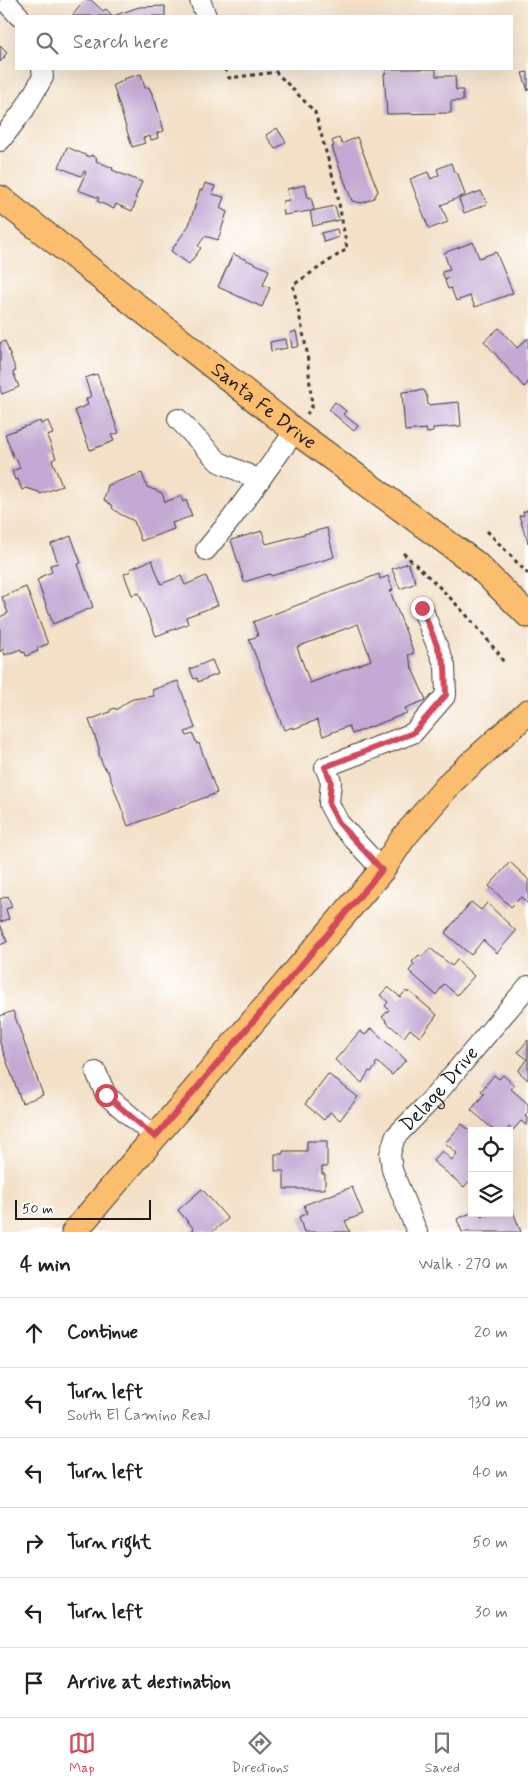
<!DOCTYPE html>
<html lang="en">
<head>
<meta charset="utf-8">
<style>
  body { margin:0; font-family:Mynerve,sans-serif; background:#f6f6f6; color:#222 }
  .controls { position:absolute; right:15px; bottom:15px; display:grid; overflow:hidden; border-radius:0px; box-shadow:0 5px 20px #0002 }
  .controls button { width:45px; height:45px; display:grid; place-items:center; padding:0; border:0; border-bottom:1px solid #e0e0e0; background:#fff; color:#222; font:25px sans-serif }
  .scale { position:absolute; left:15px; bottom:12px; width:136px; box-sizing:border-box; padding-left:5px; border:2px solid #1c1c1c; border-top:0; font-size:14px; line-height:18px; white-space:nowrap; color:#1c1c1c; -webkit-text-stroke:4px #fff; paint-order:stroke }
  .stop { position:absolute; width:15px; height:15px; margin:-11px; border:4px solid #d1495b; border-radius:50%; background:#fff }
  .stop.end { background:#d1495b; border-color:#fff; box-shadow:0 1px 5px #0008 }
  .list { margin:0; padding:0; list-style:none }
  h2 { display:flex; justify-content:space-between; align-items:center; height:65px; margin:0; padding:0 20px; font-size:21px }
  h2 small { font-size:16px; font-weight:400; color:#767676 }
  .list li { display:grid; grid-template-columns:32px 1fr auto; gap:15px; align-items:center; box-sizing:border-box; height:70px; padding:0 20px; border-top:1px solid #e0e0e0 }
  .list b { display:block; font-size:19px; white-space:nowrap }
  .list p { margin:0; font-size:16px; white-space:nowrap; color:#767676 }
  .list em { font-size:16px; font-style:normal; color:#767676 }
  .icon { flex:none; width:28px; height:28px; fill:none; stroke:currentColor; stroke-width:2; stroke-linecap:round; stroke-linejoin:round }
  .map { position:relative; flex:none; width:528px; height:1232px; overflow:hidden }
  .search { position:absolute; background:#fff; box-shadow:0 5px 20px #0002; left:15px; right:15px; top:15px; height:55px; display:flex; align-items:center; gap:12px; box-sizing:border-box; padding:0 18px; border-radius:0px; color:#767676; font-size:19px }
  .sheet { height:485px; background:#fff }
  nav { display:flex; justify-content:space-around; align-items:center; box-sizing:border-box; height:70px; border-top:1px solid #e0e0e0; background:#fff; font-size:14px; color:#767676 }
  nav a { display:grid; justify-items:center; gap:2px }
  nav .on { color:#d1495b }
  .map>svg:first-child { display:block }
  .building { fill:#c3a9d3; fill-rule:evenodd }
  .lines { fill:none; stroke-linecap:round; stroke-linejoin:round }
  .minor-casing { stroke:#3c3936; stroke-width:22 }
  .major-casing { stroke:#3c3936; stroke-width:27 }
  .path { stroke:#3c3936; stroke-width:3; stroke-dasharray:4 4; stroke-linecap:butt }
  .minor { stroke:#fff; stroke-width:20 }
  .major { stroke:#fbbd6e; stroke-width:25 }
  .route { stroke:#d1495b; stroke-width:6 }
  .labels { text-anchor:middle; dominant-baseline:central; stroke-width:4; stroke-linejoin:round; paint-order:stroke }
  .street-label { font-size:20px; fill:#1c1c1c; stroke:#fff }
</style>
</head>
<body>
<div class="map">
<svg width="528" height="1232" viewBox="0 0 528 1232">
  <rect width="100%" height="100%" fill="#fff"/>
  <filter id="ink" filterUnits="userSpaceOnUse"><feTurbulence type="fractalNoise" baseFrequency=".02" numOctaves="2"/><feDisplacementMap in="SourceGraphic" scale="10" xChannelSelector="R" yChannelSelector="G"/><feConvolveMatrix kernelMatrix="1 2 1 2 8 2 1 2 1" color-interpolation-filters="sRGB"/></filter>
  <filter id="wash" filterUnits="userSpaceOnUse"><feTurbulence type="fractalNoise" baseFrequency=".0096" numOctaves="4" result="noise"/><feDisplacementMap in="SourceGraphic" scale="20" xChannelSelector="R" yChannelSelector="G"/><feGaussianBlur stdDeviation="1.12" result="paint"/><feColorMatrix in="noise" values="0 0 0 0 0 0 0 0 0 0 0 0 0 0 0 0 0 1.4 0 .05"/><feComposite in="paint" operator="in"/></filter>
  <g filter="url(#wash)">
    <rect width="100%" height="100%" fill="#f3e0c6"/>
    <g id="blocks">
      <!-- building -->
      <g class="building">
        <path d="M85 0H91L103 11 106 9 113 16 139 7 165 6V16H72Z"/>
        <path d="M0 46 7 53 4 56 5 57 0 62Z"/>
        <path d="M386 69H436V76H455L456 90H463V101H451V113L387 114 384 74 386 73Z"/>
        <path d="M528 72V91L522 73Z"/>
        <path d="M141 74 145 88 149 87 156 103 164 131 157 133 158 138 151 140 150 136 143 138 145 143 132 147 113 85 124 81 123 79Z"/>
        <path d="M277 128 286 142 275 149 266 135Z"/>
        <path d="M357 137 378 191 374 198 362 203 352 201 332 147 334 146 332 141 339 138 342 144Z"/>
        <path d="M67 147 90 157 91 155 97 158 96 161 113 168 112 170 142 182 135 198 137 199 132 211 116 204 114 209 97 201 99 198 78 190 86 172 84 171 81 176 59 167Z"/>
        <path d="M451 163 454 172 458 174 465 195 441 205 448 222 429 229 410 179 428 172 431 179 439 175 437 169Z"/>
        <path d="M205 183 215 186 212 194 224 197 220 208 227 212 218 240 205 236 198 246 201 248 189 264 171 251 189 225 200 190H203Z"/>
        <path d="M305 185 308 198 311 197 314 210 311 211 335 206 339 220 313 226 310 211 284 215 283 201 289 200 287 189Z"/>
        <path d="M481 191 487 204 464 213 459 199Z"/>
        <path d="M337 229 339 237 324 242 321 233Z"/>
        <path d="M473 242 479 258 496 252 513 293 475 307 470 296 456 301 451 288 448 289 445 281 448 278 445 280 442 272 450 270 444 253Z"/>
        <path d="M233 254 269 270 263 285 270 288 262 307 218 287Z"/>
        <path d="M499 328 517 348 528 338V383L524 387 484 341Z"/>
        <path d="M296 331 299 346 292 348 290 333Z"/>
        <path d="M286 339 287 348 271 351 270 342Z"/>
        <path d="M5 341 16 371 13 372 19 387 2 394 0 390V343Z"/>
        <path d="M97 374 119 433 111 435 114 441 90 450 75 410 88 405 86 399 91 396 85 378Z"/>
        <path d="M424 390 427 397 428 405 459 402 461 426 433 428V432L427 433 426 429 405 431 402 392Z"/>
        <path d="M335 402 346 411 343 414 358 426 354 431 329 410Z"/>
        <path d="M40 421 41 424 48 421 53 434 47 436 56 458 52 460 62 486 40 494 39 492 26 488 22 490 18 479 15 480 12 471 20 468 16 458 14 459 5 434Z"/>
        <path d="M142 473 147 487 162 493 165 502 181 496 183 502 186 500 192 516 172 523 174 529 141 541 134 521 120 514 112 508 113 506 104 500 108 485Z"/>
        <path d="M528 510V543L519 516 524 515 523 512Z"/>
        <path d="M327 528 334 557 271 576 270 574 244 582 231 540 262 531 266 544Z"/>
        <path d="M71 536 81 563 78 564 93 607 53 624 37 580 41 578 40 577 52 572 50 565 58 563 51 544Z"/>
        <path d="M152 560 161 584 181 576 185 585 206 576 218 605 186 617 188 624 156 636 139 593 132 595 124 574 131 571 130 569Z"/>
        <path d="M408 563 416 583 400 589 392 569Z"/>
        <path d="M379 574 380 579 388 576 393 590 390 591 414 653 408 655 412 665 411 666 426 700 405 708 407 713 352 734 349 726 323 736 317 720 293 729V727L284 730 249 639 258 636 253 622ZM358 624 371 660 310 683 297 647Z"/>
        <path d="M26 587 48 644 37 648 38 651 26 656 25 652 22 653 21 649 5 655 3 649 0 652V617L8 613 2 597Z"/>
        <path d="M212 660 218 674 198 682 197 678 194 679 190 669Z"/>
        <path d="M178 681 195 728 185 732 187 736 193 734 197 744 199 743 217 793 128 826 108 772 109 771H107L103 765 99 755V748L89 720 110 712V710L115 708 116 710 127 702 133 699 154 696 152 690Z"/>
        <path d="M510 862 528 879V904L521 897 511 907 489 886Z"/>
        <path d="M8 896 12 907 6 909 9 919 0 922V899Z"/>
        <path d="M471 902 481 910 487 903 516 931 497 953 483 940 471 955 445 933Z"/>
        <path d="M0 924 7 942 0 945Z"/>
        <path d="M430 948 452 966 457 960 474 976 457 995 444 984 436 995 409 971 414 964 412 962 419 955 422 957Z"/>
        <path d="M388 987 400 997 406 991 408 993 409 991 437 1015 420 1037 410 1029 404 1037 385 1021 386 1020 382 1017 389 1010 385 1006 388 1002 380 995Z"/>
        <path d="M13 1011 43 1095 22 1103 0 1043V1016Z"/>
        <path d="M371 1028 406 1060 392 1075 377 1062 375 1064 376 1066 371 1072 369 1071 362 1083 335 1060 360 1031 365 1035Z"/>
        <path d="M528 1040V1080L518 1071 527 1059 518 1052Z"/>
        <path d="M328 1074 358 1097 340 1120 330 1112 324 1120 305 1104Z"/>
        <path d="M494 1075 499 1079 503 1075 514 1085 511 1089 528 1104V1112L525 1116 528 1118V1122L526 1125 521 1121 513 1130 509 1127 506 1131H495L471 1110 484 1094 481 1091Z"/>
        <path d="M462 1124 472 1132V1178L464 1187 433 1161 442 1151 452 1160 457 1153 445 1143Z"/>
        <path d="M307 1141H327V1167H322V1174H325V1189H284V1171H275V1154H283V1151H307Z"/>
        <path d="M352 1187 363 1214 345 1221 350 1232H304L299 1217 307 1213 304 1205Z"/>
        <path d="M202 1189 228 1219 212 1232H190L194 1229 178 1210Z"/>
        <path d="M512 1209 521 1232H462L457 1219 471 1213H481L482 1217 492 1213H509V1210Z"/>
      </g>
    </g>
  </g>
  <g filter="url(#ink)">
    <use href="#blocks" fill-opacity="0" stroke="#3c3936" stroke-width="1"/>
    <g class="lines">
      <!-- minor casing -->
      <g class="minor-casing">
        <g id="minor">
          <path d="M200 0 206 16"/>
          <path d="M9 5 19 16"/>
          <path d="M0 141 24 110 43 77 42 69"/>
          <path d="M178 419 219 462 260 480"/>
          <path d="M206 550 232 518 295 431"/>
          <path d="M382 870 339 823 329 804 331 781 325 767 413 733 446 695 445 666 422 608"/>
          <path d="M96 1072 106 1095 155 1137"/>
          <path id="s1" d="M417 1232 392 1170 390 1154 395 1137 433 1098 528 986"/>
        </g>
      </g>
      <!-- major casing -->
      <g class="major-casing">
        <g id="major">
          <path id="s2" d="M0 198 295 431 475 563 528 615"/>
          <path d="M74 1232 382 870 404 837 452 781 528 712"/>
        </g>
      </g>
      <!-- path -->
      <g class="path">
        <path d="M225 69 229 78 276 72 315 112 337 192 347 249 293 285 307 352 312 406 307 414"/>
        <path d="M487 531 528 574"/>
        <path d="M403 553C434 581 464 610 490 643 497 653 500 652 504 665"/>
      </g>
      <!-- minor -->
      <use href="#minor" class="minor"/>
      <!-- major -->
      <use href="#major" class="major"/>
    </g>
  </g>
  <g class="lines" filter="url(#ink)">
    <!-- route -->
    <path class="route" d="M106 1095 155 1137 382 870 339 823 329 804 331 781 325 767 413 733 446 695 445 666 422 608"/>
  </g>
  <g class="labels">
    <!-- street labels -->
    <g class="street-label">
      <text stroke="none"><textPath href="#s2" startOffset="336">Santa Fe Drive</textPath></text>
      <text stroke="none"><textPath href="#s1" startOffset="166">Delage Drive</textPath></text>
    </g>
  </g>
</svg>
<div class="controls">
<button><svg class="icon" aria-label="locate" viewBox="0 0 24 24"><circle cx="12" cy="12" r="6"/><path d="M12 2v4M12 18v4M2 12h4M18 12h4"/></svg></button>
<button><svg class="icon" aria-label="layers" viewBox="0 0 24 24"><path d="M12 4l9 5-9 5-9-5zM3 14l9 5 9-5"/></svg></button>
</div>
<div class="scale">50 m</div>
<div class="stop" style="left:106px;top:1095px"></div>
<div class="stop end" style="left:422px;top:608px"></div>
<div class="search"><svg class="icon" aria-label="search" viewBox="0 0 24 24"><circle cx="10" cy="10" r="6"/><path d="M15 15l6 6"/></svg>Search here</div>
</div>
<section class="sheet">
<h2>4 min<small>Walk · 270 m</small></h2>
<ul class="list">
<li><svg class="icon" aria-label="ahead" viewBox="0 0 24 24"><path d="M12 20V5M6 11l6-6 6 6"/></svg><div><b>Continue</b></div><em>20 m</em></li>
<li><svg class="icon" aria-label="left" viewBox="0 0 24 24"><path d="M17 20v-9H6M10 6l-5 5 5 5"/></svg><div><b>Turn left</b><p>South El Camino Real</p></div><em>130 m</em></li>
<li><svg class="icon" aria-label="left" viewBox="0 0 24 24"><path d="M17 20v-9H6M10 6l-5 5 5 5"/></svg><div><b>Turn left</b></div><em>40 m</em></li>
<li><svg class="icon" aria-label="right" viewBox="0 0 24 24"><path d="M7 20v-9h11M14 6l5 5-5 5"/></svg><div><b>Turn right</b></div><em>50 m</em></li>
<li><svg class="icon" aria-label="left" viewBox="0 0 24 24"><path d="M17 20v-9H6M10 6l-5 5 5 5"/></svg><div><b>Turn left</b></div><em>30 m</em></li>
<li><svg class="icon" aria-label="arrive" viewBox="0 0 24 24"><path d="M6 21V4h12l-3 4 3 4H6"/></svg><div><b>Arrive at destination</b></div></li>
</ul>
</section>
<nav>
<a class="on"><svg class="icon" aria-label="map" viewBox="0 0 24 24"><path d="M3 6l6-2 6 2 6-2v14l-6 2-6-2-6 2zM9 4v14M15 6v14"/></svg>Map</a>
<a><svg class="icon" aria-label="directions" viewBox="0 0 24 24"><path d="M12 3l9 9-9 9-9-9zM9 14v-3h6M13 9l2 2-2 2"/></svg>Directions</a>
<a><svg class="icon" aria-label="saved" viewBox="0 0 24 24"><path d="M7 4h10v16l-5-4-5 4z"/></svg>Saved</a>
</nav>
</body>
</html>
